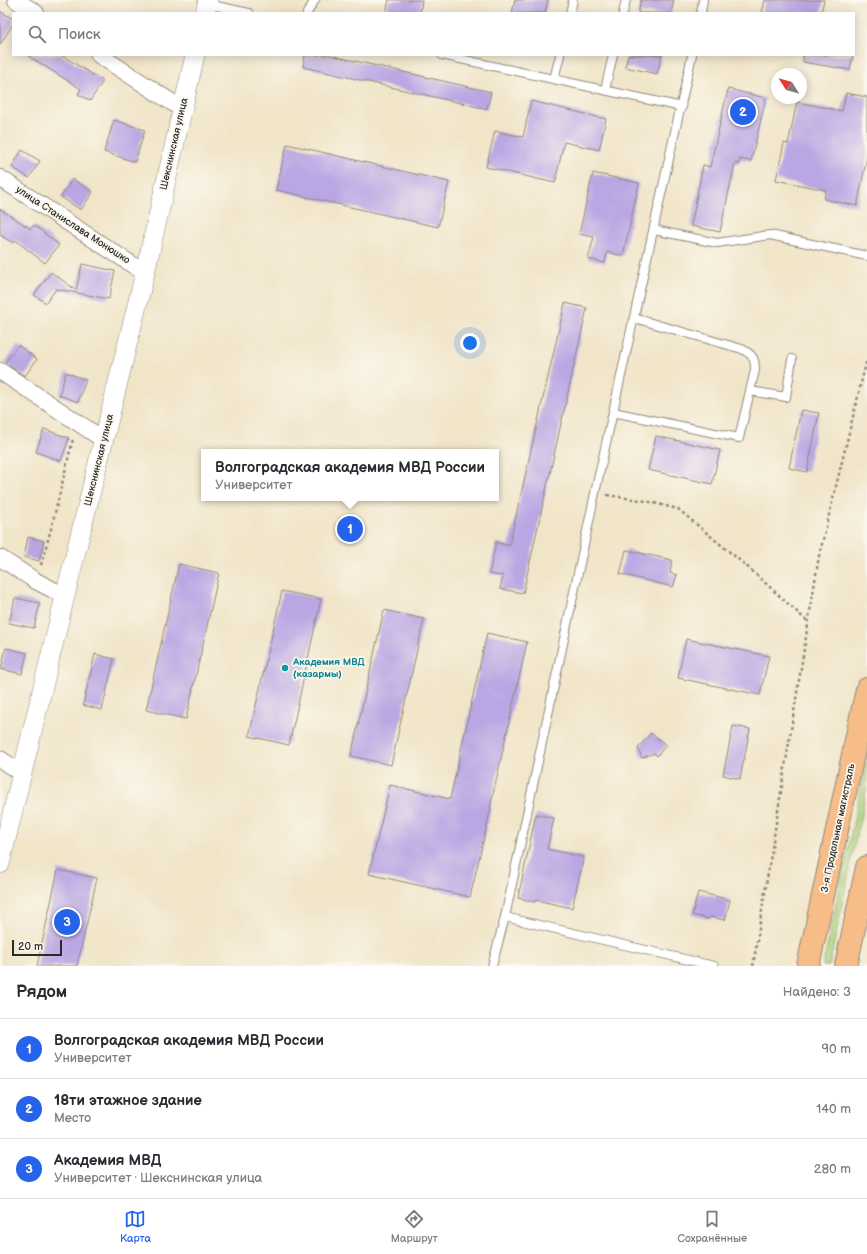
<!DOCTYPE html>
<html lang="ru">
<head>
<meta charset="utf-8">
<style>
  body { margin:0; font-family:"Balsamiq Sans",sans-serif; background:#f2f2f3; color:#2b2b33 }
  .compass { position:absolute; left:771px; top:68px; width:36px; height:36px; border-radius:50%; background:#fff; box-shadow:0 2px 10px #0003; rotate:307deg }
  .scale { position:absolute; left:12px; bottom:10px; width:50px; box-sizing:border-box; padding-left:4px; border:2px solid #2b2b2b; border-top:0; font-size:11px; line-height:14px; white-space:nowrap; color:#2b2b2b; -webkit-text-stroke:3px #fbf7ec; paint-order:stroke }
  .you { position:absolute; left:470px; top:343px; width:14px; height:14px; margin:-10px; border:3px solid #fff; border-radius:50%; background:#1a73e8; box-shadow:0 0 0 6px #1a73e833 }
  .badge { display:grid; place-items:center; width:26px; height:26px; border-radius:50%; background:#2563eb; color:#fff; font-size:13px; font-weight:700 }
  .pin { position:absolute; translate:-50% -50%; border:2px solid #fff; box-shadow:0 1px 4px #0006 }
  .popup { position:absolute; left:201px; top:449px; width:298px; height:52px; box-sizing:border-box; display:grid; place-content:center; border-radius:0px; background:#fff; filter:drop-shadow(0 1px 3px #0005); font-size:13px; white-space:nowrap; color:#7c7c81 }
  .popup b { font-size:15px; color:#2b2b33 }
  .popup::after { content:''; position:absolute; left:50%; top:100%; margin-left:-8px; border:8px solid transparent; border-top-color:#fff }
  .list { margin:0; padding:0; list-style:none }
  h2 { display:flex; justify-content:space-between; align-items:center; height:52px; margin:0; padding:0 16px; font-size:17px }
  h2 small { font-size:13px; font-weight:400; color:#7c7c81 }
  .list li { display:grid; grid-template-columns:26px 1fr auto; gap:12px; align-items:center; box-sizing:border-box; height:60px; padding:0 16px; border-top:1px solid #e1e1e2 }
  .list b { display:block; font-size:15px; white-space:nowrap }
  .list p { margin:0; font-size:13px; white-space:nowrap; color:#7c7c81 }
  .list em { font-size:13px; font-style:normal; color:#7c7c81 }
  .icon { flex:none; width:22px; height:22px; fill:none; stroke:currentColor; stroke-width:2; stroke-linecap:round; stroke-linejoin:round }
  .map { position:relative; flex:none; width:867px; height:966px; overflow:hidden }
  .search { position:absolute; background:#fff; box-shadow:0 2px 10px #0003; left:12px; right:12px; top:12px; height:44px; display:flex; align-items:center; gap:10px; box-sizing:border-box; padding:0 14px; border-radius:0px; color:#7c7c81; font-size:15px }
  .sheet { height:232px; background:#fff }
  nav { display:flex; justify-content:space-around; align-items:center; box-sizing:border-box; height:56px; border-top:1px solid #e1e1e2; background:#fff; font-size:11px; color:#7c7c81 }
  nav a { display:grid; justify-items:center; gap:2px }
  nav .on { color:#2563eb }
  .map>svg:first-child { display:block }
  .green { fill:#add580; stroke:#6c8056 }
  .building { fill:#b9a6e3 }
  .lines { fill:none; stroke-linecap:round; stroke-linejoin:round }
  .service-casing { stroke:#8e887a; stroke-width:10 }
  .minor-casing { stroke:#8e887a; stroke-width:18 }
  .tertiary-casing { stroke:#8e887a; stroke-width:20 }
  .trunk-casing { stroke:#8e887a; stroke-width:24 }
  .path { stroke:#8e887a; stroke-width:2.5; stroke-dasharray:3 3; stroke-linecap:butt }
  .service { stroke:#fff; stroke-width:8 }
  .minor { stroke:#fff; stroke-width:16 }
  .tertiary { stroke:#fff; stroke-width:19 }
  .trunk { stroke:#f7bd88; stroke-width:22 }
  .culture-dot { fill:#0f9aa8; stroke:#fbf7ec; stroke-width:1.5 }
  .labels { text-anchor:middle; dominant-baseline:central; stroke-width:3.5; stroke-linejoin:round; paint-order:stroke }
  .street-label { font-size:10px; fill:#2b2b2b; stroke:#fbf7ec }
  .culture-label { font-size:10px; font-weight:bold; fill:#0d838f; stroke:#fbf7ec; text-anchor:start }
</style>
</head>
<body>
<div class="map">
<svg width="867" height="966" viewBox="0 0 867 966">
  <rect width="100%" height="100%" fill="#fbf7ec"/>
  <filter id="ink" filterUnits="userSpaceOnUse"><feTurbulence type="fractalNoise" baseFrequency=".025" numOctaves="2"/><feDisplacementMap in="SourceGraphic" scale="8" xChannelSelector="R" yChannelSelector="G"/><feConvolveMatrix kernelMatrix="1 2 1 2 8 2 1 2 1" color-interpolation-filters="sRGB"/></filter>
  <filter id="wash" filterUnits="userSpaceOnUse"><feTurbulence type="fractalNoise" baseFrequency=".012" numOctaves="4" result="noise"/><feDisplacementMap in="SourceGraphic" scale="16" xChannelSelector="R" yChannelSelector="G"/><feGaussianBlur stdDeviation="0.9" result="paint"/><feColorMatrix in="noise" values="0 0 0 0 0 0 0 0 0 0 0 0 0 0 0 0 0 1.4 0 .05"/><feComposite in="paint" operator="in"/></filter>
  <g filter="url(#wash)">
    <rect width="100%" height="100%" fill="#f1e5c9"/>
    <!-- green -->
    <path class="green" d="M867 760V786L829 966H823Z"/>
    <g id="blocks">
      <!-- building -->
      <g class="building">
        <path d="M389 0H422L420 13H386Z"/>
        <path d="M515 0H548L545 13H512Z"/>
        <path d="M641 0H674L671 13H638Z"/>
        <path d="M765 0H824L821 13H762Z"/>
        <path d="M0 11 13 19V24L0 45Z"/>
        <path d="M27 55H61L103 81 90 101 78 94 81 89Z"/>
        <path d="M305 55H329L491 92 487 109 303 67Z"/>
        <path d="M628 55H662L657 74 625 67Z"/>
        <path d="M803 55H853L850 70 803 62Z"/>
        <path d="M728 89 766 98 751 161 740 159 739 164 735 163 720 232 691 226 703 165 710 167Z"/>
        <path d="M846 93 867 97V157L857 206 824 199 826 190 776 180 784 143 788 144 797 102 842 111Z"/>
        <path d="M531 101 606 119 599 150 564 142 555 183 486 167 495 131 523 137Z"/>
        <path d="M114 120 145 130 135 162 104 152Z"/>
        <path d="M287 144 449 182 438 227 276 190Z"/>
        <path d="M22 150 40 161 29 178 12 167Z"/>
        <path d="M593 173 639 183 623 256 607 252 605 263 588 259 594 237 579 234Z"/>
        <path d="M72 179 93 192 81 210 61 197Z"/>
        <path d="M0 209 31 229 34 225 59 245 45 263 15 240 13 243 0 235Z"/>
        <path d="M82 264 115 271 109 299 56 289 46 303 34 295 51 272 76 290Z"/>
        <path d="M565 303 587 308 523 593 500 589 503 576 489 574 496 542 509 546Z"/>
        <path d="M18 345 37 359 25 376 5 363Z"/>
        <path d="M66 372 86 380 78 402 59 395Z"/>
        <path d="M801 410 819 413 807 472 789 468Z"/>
        <path d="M44 429 69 438 61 461 36 452Z"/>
        <path d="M656 436 720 450 712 484 648 470Z"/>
        <path d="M28 537 44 541 39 561 24 557Z"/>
        <path d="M626 550 672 560 670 573 677 575 673 587 620 574Z"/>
        <path d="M179 564 219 573 186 719 146 710Z"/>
        <path d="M282 591 321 599 289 745 249 736Z"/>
        <path d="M15 598 40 603 34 628 9 623Z"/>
        <path d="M384 610 424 619 391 765 351 756Z"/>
        <path d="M487 633 527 642 490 808H491L470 897 369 874 390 785 450 799Z"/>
        <path d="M686 639 769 656 760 695 678 678Z"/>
        <path d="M6 648 27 653 22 674 1 669Z"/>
        <path d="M95 654 114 659 102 710 83 705Z"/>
        <path d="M733 726 750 729 740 779 723 775Z"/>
        <path d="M651 733 666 745 657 756 654 753 642 758 638 748Z"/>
        <path d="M536 814 554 818 547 849 584 857 572 908 536 900 535 902 518 898Z"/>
        <path d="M58 870 97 878 77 966H37Z"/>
        <path d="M698 892 730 900 725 920 710 917 709 919 692 915Z"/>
      </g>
    </g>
  </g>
  <g filter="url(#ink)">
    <use href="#blocks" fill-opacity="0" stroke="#8e887a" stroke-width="1"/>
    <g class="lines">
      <!-- service casing -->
      <g class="service-casing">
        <g id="service">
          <path d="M207 4 249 13"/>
          <path d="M307 13 315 0"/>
          <path d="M570 13 573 0"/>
          <path d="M623 13 626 0"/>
          <path d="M701 13 703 0"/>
          <path d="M442 55 682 107"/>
          <path d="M554 79 560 55"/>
          <path d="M605 90 613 55"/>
          <path d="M654 230 717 243 770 235 867 256"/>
          <path d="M750 391 786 397 792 359"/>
          <path d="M613 412 739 438 755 370C755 358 753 355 742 349L634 318"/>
          <path d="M505 917 714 966"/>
          <path d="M492 966 505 917 595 493 692 55"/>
        </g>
      </g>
      <!-- minor casing -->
      <g class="minor-casing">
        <g id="minor">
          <path d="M16 0 36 13"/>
          <path d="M99 55 182 109"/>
          <path d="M0 178 145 273"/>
          <path d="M0 371 104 440"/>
          <path d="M0 558 36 581 65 596"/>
          <path d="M0 759 21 773"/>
        </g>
      </g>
      <!-- tertiary casing -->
      <g class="tertiary-casing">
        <g id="tertiary">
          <path d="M205 13 208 0"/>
          <path d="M0 864 65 596 145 273 195 55"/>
        </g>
      </g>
      <!-- trunk casing -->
      <g class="trunk-casing">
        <g id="trunk">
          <path d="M808 966 867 689"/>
          <path d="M846 966 867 867"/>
        </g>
      </g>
      <!-- path -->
      <g class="path">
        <path d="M607 495 646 501 678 509 750 569 808 622"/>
        <path d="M41 565 51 529 73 439"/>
        <path d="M753 966 819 556 867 359"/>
      </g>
      <!-- service -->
      <use href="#service" class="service"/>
      <!-- minor -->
      <use href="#minor" class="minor"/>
      <!-- tertiary -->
      <use href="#tertiary" class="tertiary"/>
      <!-- trunk -->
      <use href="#trunk" class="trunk"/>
    </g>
  </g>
  <!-- markers -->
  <circle class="culture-dot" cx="285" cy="668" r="4"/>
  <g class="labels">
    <!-- street labels -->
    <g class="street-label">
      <text transform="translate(174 144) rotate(-77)">Шекснинская улица</text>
      <text transform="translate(73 225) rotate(33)">улица Станислава Монюшко</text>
      <text transform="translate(99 460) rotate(-76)">Шекснинская улица</text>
      <text transform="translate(838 828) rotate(-78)">3-я Продольная магистраль</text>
    </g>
    <!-- culture labels -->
    <g class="culture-label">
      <text x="293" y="662">Академия МВД<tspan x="293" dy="12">(казармы)</tspan></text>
    </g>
  </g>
</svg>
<svg class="compass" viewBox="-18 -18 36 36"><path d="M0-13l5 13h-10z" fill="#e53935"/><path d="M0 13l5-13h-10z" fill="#7c7c81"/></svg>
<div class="scale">20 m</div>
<div class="you"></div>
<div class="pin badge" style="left:350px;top:529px">1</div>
<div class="popup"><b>Волгоградская академия МВД России</b>Университет</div>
<div class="pin badge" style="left:743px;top:112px">2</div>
<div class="pin badge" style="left:67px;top:922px">3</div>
<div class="search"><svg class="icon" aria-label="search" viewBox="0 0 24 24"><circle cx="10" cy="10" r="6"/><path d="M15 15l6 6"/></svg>Поиск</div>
</div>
<section class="sheet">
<h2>Рядом<small>Найдено: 3</small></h2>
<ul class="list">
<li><span class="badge">1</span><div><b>Волгоградская академия МВД России</b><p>Университет</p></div><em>90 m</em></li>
<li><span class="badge">2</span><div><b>18ти этажное здание</b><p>Место</p></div><em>140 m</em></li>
<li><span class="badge">3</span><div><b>Академия МВД</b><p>Университет · Шекснинская улица</p></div><em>280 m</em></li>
</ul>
</section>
<nav>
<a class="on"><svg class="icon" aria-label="map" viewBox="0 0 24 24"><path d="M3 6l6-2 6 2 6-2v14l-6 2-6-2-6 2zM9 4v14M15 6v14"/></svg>Карта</a>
<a><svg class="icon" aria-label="directions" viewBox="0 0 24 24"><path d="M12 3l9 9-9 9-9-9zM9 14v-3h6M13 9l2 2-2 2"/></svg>Маршрут</a>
<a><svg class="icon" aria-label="saved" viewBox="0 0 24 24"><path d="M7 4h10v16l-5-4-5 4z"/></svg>Сохранённые</a>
</nav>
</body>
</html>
